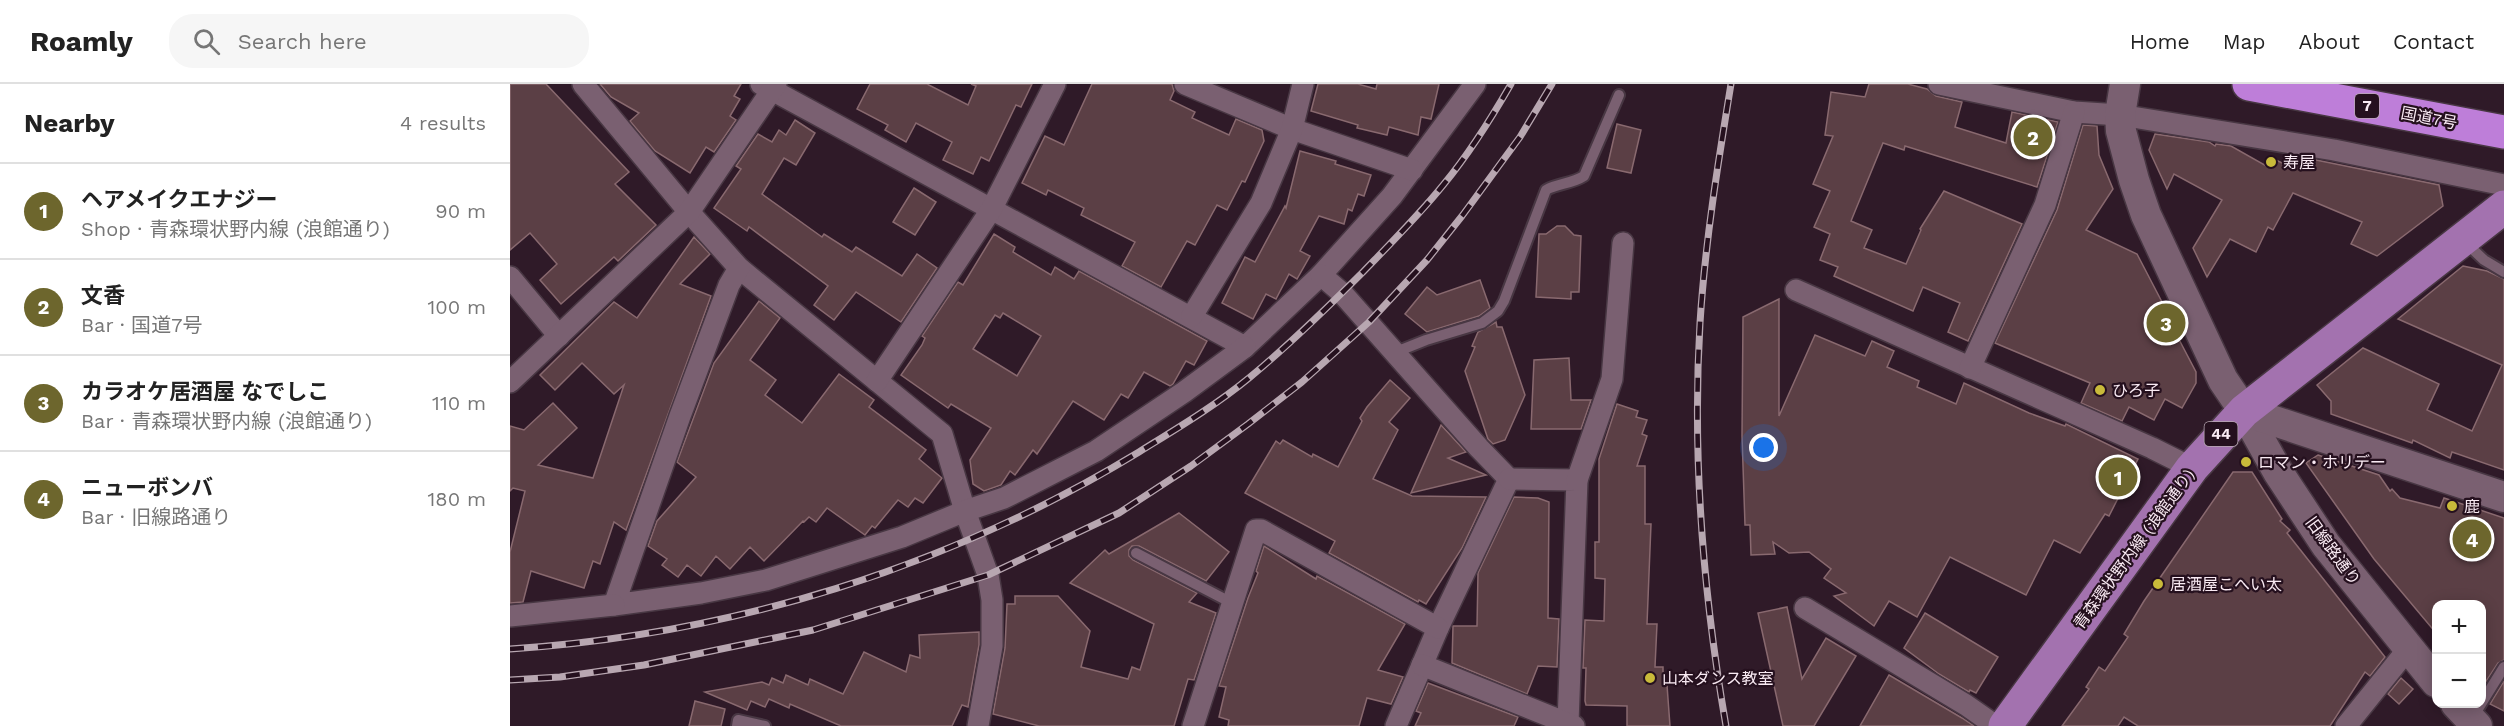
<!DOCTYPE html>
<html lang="en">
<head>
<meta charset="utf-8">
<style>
  body { margin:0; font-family:"Work Sans","Noto Sans JP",sans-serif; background:#f6f6f6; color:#222 }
  .controls { position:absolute; right:18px; bottom:18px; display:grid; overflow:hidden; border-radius:12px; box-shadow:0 3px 15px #0003 }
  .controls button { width:54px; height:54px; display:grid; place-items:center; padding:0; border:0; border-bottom:2px solid #e0e0e0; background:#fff; color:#222; font:30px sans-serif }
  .you { position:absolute; left:1254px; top:364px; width:21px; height:21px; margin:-15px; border:4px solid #fff; border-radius:50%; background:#1a73e8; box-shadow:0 0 0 9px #1a73e833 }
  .badge { display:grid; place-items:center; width:39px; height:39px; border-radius:50%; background:#6d662d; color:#fff; font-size:20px; font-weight:700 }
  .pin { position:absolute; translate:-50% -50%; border:3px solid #fff; box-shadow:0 2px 6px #0006 }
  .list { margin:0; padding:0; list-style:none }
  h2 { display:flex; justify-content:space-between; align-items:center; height:78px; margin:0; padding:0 24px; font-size:26px }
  h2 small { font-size:20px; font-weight:400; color:#767676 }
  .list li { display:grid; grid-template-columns:39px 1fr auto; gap:18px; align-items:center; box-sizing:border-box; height:96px; padding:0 24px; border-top:2px solid #e0e0e0 }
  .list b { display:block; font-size:22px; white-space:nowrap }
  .list p { margin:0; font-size:20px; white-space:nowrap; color:#767676 }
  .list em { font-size:20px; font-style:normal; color:#767676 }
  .icon { flex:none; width:33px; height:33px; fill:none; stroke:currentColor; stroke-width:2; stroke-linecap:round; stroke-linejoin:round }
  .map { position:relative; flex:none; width:1994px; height:642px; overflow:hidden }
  header { display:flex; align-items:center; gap:36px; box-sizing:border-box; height:84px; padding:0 30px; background:#fff; border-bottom:2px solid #e0e0e0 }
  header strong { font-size:28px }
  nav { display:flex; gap:33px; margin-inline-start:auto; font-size:21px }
  .search { width:420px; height:54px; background:#f6f6f6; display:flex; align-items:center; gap:15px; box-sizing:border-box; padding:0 21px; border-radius:24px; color:#767676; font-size:22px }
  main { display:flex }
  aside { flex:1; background:#fff }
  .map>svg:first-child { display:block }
  .building { fill:#5b3f45; stroke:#89696f; stroke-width:1.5; fill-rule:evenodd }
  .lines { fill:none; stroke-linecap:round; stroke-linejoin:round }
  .lane-casing { stroke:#483743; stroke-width:14 }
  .street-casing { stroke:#483743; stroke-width:24 }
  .secondary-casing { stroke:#483743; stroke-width:33 }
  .primary-casing { stroke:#483743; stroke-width:36 }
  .highway-casing { stroke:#483743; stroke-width:36 }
  .lane { stroke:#7a6071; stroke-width:10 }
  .street { stroke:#7a6071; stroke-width:21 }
  .secondary { stroke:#7a6071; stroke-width:30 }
  .primary { stroke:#a372af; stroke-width:33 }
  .highway { stroke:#be7ed9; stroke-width:33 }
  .rail-casing { stroke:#b8a7b1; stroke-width:7 }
  .rail { stroke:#25101e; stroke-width:4.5; stroke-dasharray:14; stroke-linecap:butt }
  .poi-dot { fill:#c9ba3a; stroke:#25101e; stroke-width:2 }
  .labels { text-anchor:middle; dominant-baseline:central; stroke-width:4.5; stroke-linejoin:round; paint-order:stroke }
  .shield { fill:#25101e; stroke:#b9a9b3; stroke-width:1.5 }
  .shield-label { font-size:15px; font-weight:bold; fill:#f9eaf3 }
  .street-label { font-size:16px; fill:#f9eaf3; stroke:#25101e }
  .poi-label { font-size:16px; fill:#f9eaf3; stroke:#25101e; text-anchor:start }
</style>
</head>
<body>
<header>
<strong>Roamly</strong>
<div class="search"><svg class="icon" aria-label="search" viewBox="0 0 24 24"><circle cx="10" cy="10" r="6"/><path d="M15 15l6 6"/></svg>Search here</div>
<nav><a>Home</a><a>Map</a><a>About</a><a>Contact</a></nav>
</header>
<main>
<aside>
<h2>Nearby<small>4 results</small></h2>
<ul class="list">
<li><span class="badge">1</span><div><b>ヘアメイクエナジー</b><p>Shop · 青森環状野内線 (浪館通り)</p></div><em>90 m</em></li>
<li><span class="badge">2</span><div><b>文香</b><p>Bar · 国道7号</p></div><em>100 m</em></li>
<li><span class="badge">3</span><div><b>カラオケ居酒屋 なでしこ</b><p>Bar · 青森環状野内線 (浪館通り)</p></div><em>110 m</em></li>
<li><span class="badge">4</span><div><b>ニューボンバ</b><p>Bar · 旧線路通り</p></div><em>180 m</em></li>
</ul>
</aside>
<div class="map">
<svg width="1994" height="642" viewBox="0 0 1994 642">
  <rect width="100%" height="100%" fill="#2f1a28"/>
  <!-- building -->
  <g class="building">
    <path d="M0 0H36L119 88 105 100 146 141 108 177 104 173 51 220 30 196 47 180 20 149 0 166Z"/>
    <path d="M90 0H231L224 12 230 15 220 32 226 36 204 68 196 63 180 89 145 67 120 37 129 29 101 13Z"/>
    <path d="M360 0H417L458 21 466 2 461 0H522L511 23 506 21 479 77 471 73 463 90 433 76 442 58 406 39 396 58 375 46 378 41 347 25Z"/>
    <path d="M582 0H662L664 7 660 16 685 28 682 34 719 51 726 35 752 46 754 57 735 98 732 97 717 126 707 121 685 161 677 157 651 203 612 182 625 158 571 131 574 124 538 106 536 111 512 99 535 52 554 61Z"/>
    <path d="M808 0H848L866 5 867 0H929L921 35 911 33 908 51 879 43 877 51 847 44 848 41 801 27Z"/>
    <path d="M1359 0H1398L1417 5 1426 12 1452 18 1445 43 1496 59 1502 28 1548 38 1527 103 1395 62 1394 66 1373 59 1341 137 1362 146 1354 164 1396 180 1411 146 1410 145 1434 107 1512 140 1458 257 1438 248 1450 219 1413 203 1403 227 1324 192 1328 183 1310 176 1320 150 1304 143 1320 107 1303 100 1323 52 1315 51 1321 8 1355 13Z"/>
    <path d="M285 36 305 49 286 81 274 74 252 110 312 153 314 150 342 168 346 163 392 192 407 170 427 184 391 238 346 208 324 236 304 221 318 202 239 143 237 147 204 124 231 85 226 82 248 50 262 58 269 46 276 51Z"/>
    <path d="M1107 40 1131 46 1121 89 1097 84Z"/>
    <path d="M1573 41 1587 42 1589 71 1603 105 1576 146 1627 170 1652 218 1659 235 1656 241 1663 244 1686 288V299L1672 324 1655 315 1644 336 1619 323 1612 337 1571 319 1580 299 1485 259 1547 126Z"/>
    <path d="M1645 50 1699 58 1705 62 1706 60 1721 62 1758 83 1762 74 1772 79 1776 71 1791 78 1793 74 1801 75 1929 101 1933 122 1867 172 1841 160 1852 138 1783 109 1763 146 1758 143 1746 168 1720 155 1697 193 1683 164 1712 116 1664 90 1657 105 1639 66Z"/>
    <path d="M790 67 826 77 825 80 861 91 854 112 848 110 842 127 838 125 834 140 809 132 790 167 800 172 787 195 779 190 766 215 756 210 743 235 712 219 735 173 745 178 775 122 776 124Z"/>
    <path d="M404 104 426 118 405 151 383 138Z"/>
    <path d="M1047 142H1055L1064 151 1071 152 1069 208H1061V215L1026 213 1029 150H1036Z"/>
    <path d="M484 150 505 163 503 168 541 191 545 183 564 195 569 187 697 257 684 281 676 277 663 300 660 302 634 288 618 314 611 310 594 336 563 317 527 370 523 366 505 391 500 387 491 401 474 407 463 400 460 376 481 344 441 320 438 324 391 291 412 261 415 254 412 252 448 198 453 201ZM493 229 531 252 507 292 463 265 485 231 490 234Z"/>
    <path d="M184 153 200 170 170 200 201 212 116 446 104 438 90 480 83 477 74 504 21 487 13 518 0 519V468L15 407 3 404 0 407V342L14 346 43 319 67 344 28 381 83 394 114 301 104 310 72 279 45 306 30 291 104 218 127 234Z"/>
    <path d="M1953 182 1977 187 1994 195V386L1942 368 1940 374 1903 356 1902 359 1821 330V317L1807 301 1853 264 1929 300 1917 326 1962 347 1992 281 1888 235Z"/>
    <path d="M970 196 980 224 969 232 917 248 895 230 917 203 927 211Z"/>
    <path d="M1269 215V332L1305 251 1355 272 1362 257 1384 267 1377 283 1409 297 1407 303 1446 320 1454 299 1519 329 1555 342 1556 340 1628 375 1599 432 1595 430 1570 469 1544 456 1516 511 1440 473 1407 533 1379 517 1364 542 1324 512 1336 509 1314 494 1321 485 1299 468 1279 469 1263 458 1265 470 1241 471 1240 441H1235L1232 352 1233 233Z"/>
    <path d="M249 217 270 234 240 276 266 296 255 311 292 339 329 290 364 316 359 323 416 366 409 375 432 394 413 419 405 414 398 423 388 416 365 444 362 442 355 451 317 424 306 438 299 433 294 438 293 437 254 477 240 463 220 485 206 472 191 492 177 481 168 493 152 481 157 475 138 462 147 437 186 393 167 378 204 279Z"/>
    <path d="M986 238 987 243H992L1015 311 995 356 983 360 978 355 955 287 965 263 962 262 968 248Z"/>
    <path d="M1059 274 1061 316H1081L1071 345H1021L1024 276Z"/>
    <path d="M880 296 900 314 879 338 888 346 863 395 902 412 976 413 952 464 916 520 909 516 908 518 819 469 825 457 735 409 766 357 770 360 773 356 802 373 803 370 828 383 852 337 850 334 857 323Z"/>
    <path d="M1107 320 1128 327 1126 333 1137 336 1132 350 1137 352 1127 382H1135V440H1141L1137 540H1147L1145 583H1153V601H1157L1160 642H1117V622L1076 621 1075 617 1076 584H1073L1075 536 1094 537 1095 495 1085 494V458H1089V375Z"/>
    <path d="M931 341 956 368 938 374 976 391 901 409Z"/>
    <path d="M1808 371 1869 391 1880 407 1882 405 1890 414 1930 424 1934 414 1994 434V576L1988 579 1971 605V520H1926V549L1864 475 1796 379Z"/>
    <path d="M1723 388H1742L1772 435 1770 437 1780 446 1777 449 1875 573 1860 592 1855 588 1820 642H1628L1614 633 1608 642H1552L1579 605 1576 603 1589 583 1595 587 1618 553 1614 550 1634 517Z"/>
    <path d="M1004 413 1028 414 1039 418 1038 534 1049 535 1047 583 1028 582 1017 610 942 579 943 542H967L968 489Z"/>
    <path d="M669 429 719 468 696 497 629 462H622L619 466V472L623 476 687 509 679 518 706 529 684 596 678 595 664 642H529L483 630 495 564 497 520H505V512H548L580 547 571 583 618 595 622 583 630 586 644 540 560 499 595 466 599 470Z"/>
    <path d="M754 462 806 495 807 492 895 540 868 586 893 593 881 620 857 614 849 642H718L719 636 709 633 716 603 709 602 738 514 748 489 746 487Z"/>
    <path d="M1277 523 1292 595 1316 554 1346 572 1304 642H1273L1248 529Z"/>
    <path d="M1415 529 1488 573 1466 609 1460 606 1459 608 1429 590 1394 564Z"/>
    <path d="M469 548V561L458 623 452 621 442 642H331L280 620 279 624 259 615 255 623 241 617 237 626 195 608 252 598 259 601 262 594 273 599 276 591 298 601 300 595 333 610 354 568 396 588 400 571 410 574 409 551Z"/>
    <path d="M1379 591 1452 634 1464 642H1350Z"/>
    <path d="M1891 594 1903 605 1889 620 1878 610Z"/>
    <path d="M1994 597V627L1980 620Z"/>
    <path d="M918 599 1008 633 1004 642H905L911 629 906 627Z"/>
    <path d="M185 617 215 625 211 642H179Z"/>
  </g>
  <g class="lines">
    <!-- lane casing -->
    <g class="lane-casing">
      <g id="lane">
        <path d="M1956 159 1974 176 1994 188"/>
        <path d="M886 268 916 256 972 239 988 227 994 217 1036 106C1048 99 1062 100 1074 92L1109 11"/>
        <path d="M626 469 722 519"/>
        <path d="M1963 633 1994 583"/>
        <path d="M227 642 228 636 255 642"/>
      </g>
    </g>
    <!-- street casing -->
    <g class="street-casing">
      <g id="street">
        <path d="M73 0 179 128 229 184 432 350 455 427 478 491 482 516V562L468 642"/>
        <path d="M251 0 735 263 811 191 882 112 965 0"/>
        <path d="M675 0 782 45 902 86"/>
        <path d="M1429 0 1564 28 1610 31 1824 66 1994 101"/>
        <path d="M229 184 219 201 170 332 104 521 191 509 256 496 392 453 455 427 494 414 586 367 674 308 735 263"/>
        <path d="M811 191 832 209 969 364 999 395 928 544 886 642"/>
        <path d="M0 193 49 252"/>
        <path d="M1286 206 1642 364 1682 384"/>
        <path d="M682 232 751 119 782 45 793 0"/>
        <path d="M1460 284 1535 121 1564 28"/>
        <path d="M367 297 481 126 545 0"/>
        <path d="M0 298 179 128 266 0"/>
        <path d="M999 395 1067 396 1058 639"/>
        <path d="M1067 396 1102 295 1113 159"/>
        <path d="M1295 524 1456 621 1486 642"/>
        <path d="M0 532 104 521"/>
        <path d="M912 581 1064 642"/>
        <path d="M683 642 746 446H751L928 544"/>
        <path d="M1836 642 1898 565"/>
      </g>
    </g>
    <!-- secondary casing -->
    <g class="secondary-casing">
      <g id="secondary">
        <path d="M1615 0 1610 31 1611 47 1624 96 1636 131 1713 296 1734 327 1768 388 1816 461 1926 598"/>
        <path d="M1734 327 1994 413"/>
        <path d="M1946 620 1967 642"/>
      </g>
    </g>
    <!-- primary casing -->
    <g class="primary-casing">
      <path id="primary" d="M1495 642 1682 384 1734 327 1994 123"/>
    </g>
    <!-- highway casing -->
    <g class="highway-casing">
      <path id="highway" d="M1739 0 1994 48"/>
    </g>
    <!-- lane -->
    <use href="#lane" class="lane"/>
    <!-- street -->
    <use href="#street" class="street"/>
    <!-- secondary -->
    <use href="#secondary" class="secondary"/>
    <!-- primary -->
    <use href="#primary" class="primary"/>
    <!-- highway -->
    <use href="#highway" class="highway"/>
    <!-- rail casing -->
    <g class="rail-casing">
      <g id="rail">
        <path d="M0 565C221 551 440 483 629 368 666 345 705 322 739 294 779 261 816 225 853 188 881 159 909 131 934 100 958 71 982 33 1001 0"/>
        <path d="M0 596 50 593 134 581 303 546 478 491 609 429 681 382 738 340 792 298 859 238 917 176 952 132 1010 53 1042 0"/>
        <path d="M1216 642C1193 509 1182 374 1190 239 1195 159 1208 79 1221 0"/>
      </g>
    </g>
    <!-- rail -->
    <use href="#rail" class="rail"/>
  </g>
  <!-- markers -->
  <g class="poi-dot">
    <circle cx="1761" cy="78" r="6"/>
    <circle cx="1590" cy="306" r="6"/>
    <circle cx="1736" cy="378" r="6"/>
    <circle cx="1942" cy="422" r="6"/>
    <circle cx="1648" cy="500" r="6"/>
    <circle cx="1140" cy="594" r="6"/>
  </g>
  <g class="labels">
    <!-- shield labels -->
    <g class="shield">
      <rect x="1845" y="10" width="24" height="24" rx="4.5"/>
      <rect x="1694.5" y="338" width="33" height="24" rx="4.5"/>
    </g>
    <g class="shield-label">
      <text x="1857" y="22">7</text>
      <text x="1711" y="350">44</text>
    </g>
    <!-- street labels -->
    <g class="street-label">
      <text transform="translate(1919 34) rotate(11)">国道7号</text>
      <text transform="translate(1624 465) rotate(-54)">青森環状野内線 (浪館通り)</text>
      <text transform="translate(1823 467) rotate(54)">旧線路通り</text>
    </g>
    <!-- poi labels -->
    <g class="poi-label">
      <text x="1773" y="78">寿屋</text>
      <text x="1602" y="306">ひろ子</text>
      <text x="1748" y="378">ロマン・ホリデー</text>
      <text x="1954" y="422">鹿</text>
      <text x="1660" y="500">居酒屋こへい太</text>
      <text x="1152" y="594">山本ダンス教室</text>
    </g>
  </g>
</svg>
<div class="controls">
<button>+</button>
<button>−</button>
</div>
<div class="you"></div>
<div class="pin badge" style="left:1608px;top:393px">1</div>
<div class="pin badge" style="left:1523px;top:53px">2</div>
<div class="pin badge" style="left:1656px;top:239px">3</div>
<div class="pin badge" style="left:1962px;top:455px">4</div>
</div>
</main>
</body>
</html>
